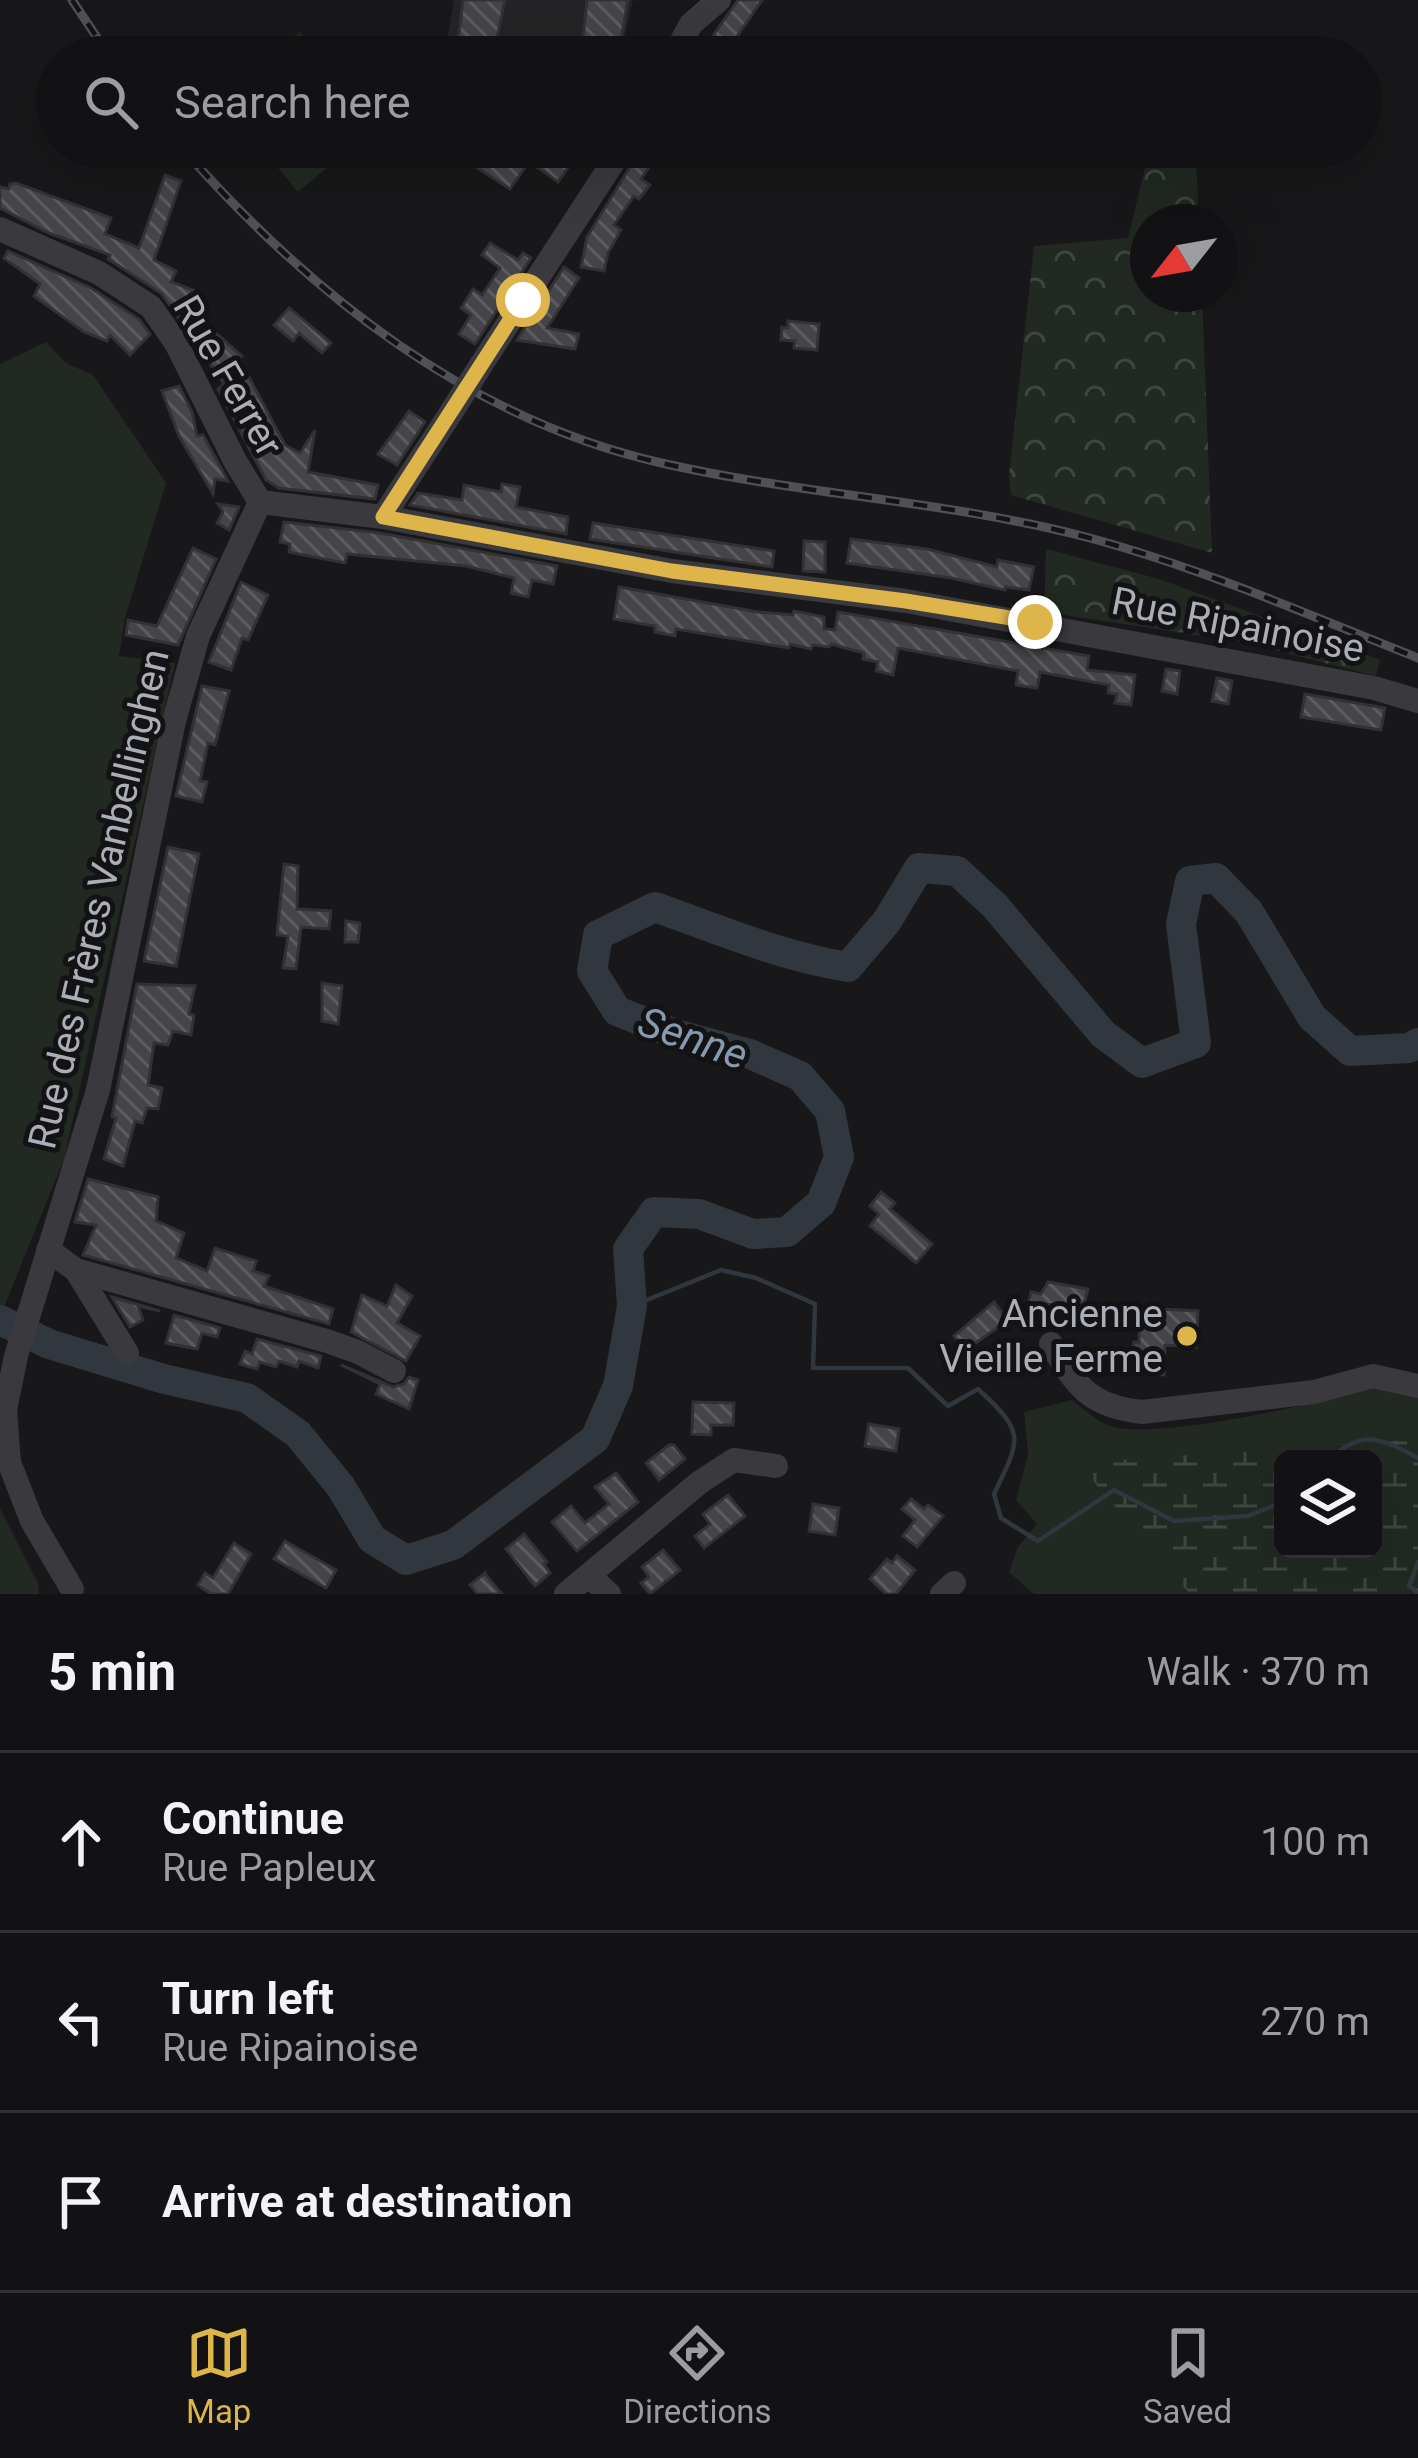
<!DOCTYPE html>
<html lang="en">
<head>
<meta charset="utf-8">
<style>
  body { margin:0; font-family:Roboto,sans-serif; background:#1b1a1c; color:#f1f3f6 }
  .controls { position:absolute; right:36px; bottom:36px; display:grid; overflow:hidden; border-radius:18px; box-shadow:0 12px 48px #0002 }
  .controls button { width:108px; height:108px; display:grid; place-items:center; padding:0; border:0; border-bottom:3px solid #313133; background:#121113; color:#f1f3f6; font:60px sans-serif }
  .compass { position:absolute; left:1130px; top:204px; width:108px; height:108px; border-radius:50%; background:#121113; box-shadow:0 12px 48px #0002; rotate:239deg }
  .stop { position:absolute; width:36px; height:36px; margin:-27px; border:9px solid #deb54b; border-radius:50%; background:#fff }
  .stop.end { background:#deb54b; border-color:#fff; box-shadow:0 3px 12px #0008 }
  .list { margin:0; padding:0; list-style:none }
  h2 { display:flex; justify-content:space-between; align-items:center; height:156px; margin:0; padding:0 48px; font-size:51px }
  h2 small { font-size:39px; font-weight:400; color:#9c9da0 }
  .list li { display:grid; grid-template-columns:78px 1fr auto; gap:36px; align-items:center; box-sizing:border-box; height:180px; padding:0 48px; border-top:3px solid #313133 }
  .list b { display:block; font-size:45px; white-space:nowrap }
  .list p { margin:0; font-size:39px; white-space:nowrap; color:#9c9da0 }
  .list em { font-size:39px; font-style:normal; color:#9c9da0 }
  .icon { flex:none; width:66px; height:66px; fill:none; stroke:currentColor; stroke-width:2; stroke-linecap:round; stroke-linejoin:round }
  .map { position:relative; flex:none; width:1418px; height:1594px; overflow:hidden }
  .search { position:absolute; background:#121113; box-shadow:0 12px 48px #0002; left:36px; right:36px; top:36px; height:132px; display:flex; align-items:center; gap:30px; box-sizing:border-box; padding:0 42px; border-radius:66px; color:#9c9da0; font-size:45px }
  .sheet { height:696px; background:#121113 }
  nav { display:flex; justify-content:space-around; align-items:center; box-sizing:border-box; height:168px; border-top:3px solid #313133; background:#121113; font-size:33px; color:#9c9da0 }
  nav a { display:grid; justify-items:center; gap:6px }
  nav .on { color:#deb54b }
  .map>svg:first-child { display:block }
  .built { fill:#242426 }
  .grass { fill:#222923; fill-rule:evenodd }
  .forest { fill:url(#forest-crowns) }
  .wetland { fill:url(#wetland-marsh); fill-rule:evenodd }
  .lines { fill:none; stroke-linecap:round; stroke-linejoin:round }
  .stream { stroke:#31373e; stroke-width:4.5 }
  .river { stroke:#31373e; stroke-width:30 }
  .building { fill:url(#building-back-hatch); stroke:#323235; stroke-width:3 }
  .minor { stroke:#39393e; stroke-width:24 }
  .rail-casing { stroke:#505156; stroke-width:9 }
  .rail { stroke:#131214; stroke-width:4.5; stroke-dasharray:14; stroke-linecap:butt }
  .minor-bridge { stroke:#39393e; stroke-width:24 }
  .route { stroke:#deb54b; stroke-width:15 }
  .poi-dot { fill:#deb54b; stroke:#131214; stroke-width:4.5 }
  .labels { text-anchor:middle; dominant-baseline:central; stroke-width:10; stroke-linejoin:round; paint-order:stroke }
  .street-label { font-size:39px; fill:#abaeb7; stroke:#131214 }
  .poi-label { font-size:39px; fill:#abaeb7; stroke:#131214; text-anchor:end }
  .water-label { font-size:42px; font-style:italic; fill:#8699ae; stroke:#131214 }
</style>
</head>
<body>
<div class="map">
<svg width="1418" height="1594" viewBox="0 0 1418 1594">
  <defs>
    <pattern id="forest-crowns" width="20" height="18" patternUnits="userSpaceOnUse" patternTransform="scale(3)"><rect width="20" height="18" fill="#222923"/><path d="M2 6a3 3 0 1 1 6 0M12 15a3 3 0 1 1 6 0" fill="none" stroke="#3f4641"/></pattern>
    <pattern id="wetland-marsh" width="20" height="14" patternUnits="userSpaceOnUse" patternTransform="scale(3)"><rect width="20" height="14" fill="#222923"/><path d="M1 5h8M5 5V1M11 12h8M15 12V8" fill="none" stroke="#3f4641"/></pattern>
    <pattern id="building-back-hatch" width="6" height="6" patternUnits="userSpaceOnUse" patternTransform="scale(3)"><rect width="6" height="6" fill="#454549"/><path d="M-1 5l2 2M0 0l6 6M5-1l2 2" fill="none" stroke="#5d5d61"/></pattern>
  </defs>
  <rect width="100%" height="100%" fill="#181719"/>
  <!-- built -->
  <path class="built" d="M454 0H633L620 57H444Z"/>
  <!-- grass -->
  <g class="grass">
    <path d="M300 32 320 57H269Z"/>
    <path d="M261 147H352L298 192Z"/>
    <path d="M46 342 66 363 93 375 166 483 125 618 119 656 175 663 64 1159 4 1307 0 1305V364Z"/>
    <path d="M1376 1386 1418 1397V1594H1034L1009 1572 1018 1547 1037 1524 1016 1500 1028 1454 1024 1412 1072 1400C1083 1408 1097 1422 1110 1426 1156 1441 1326 1402 1376 1386ZM1283 1459H1373V1549H1283Z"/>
    <path d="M0 1508 38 1583 39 1594H0Z"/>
  </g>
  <!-- forest -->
  <g class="forest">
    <path d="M1150 147 1196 154 1199 222H1148V294H1202L1212 553 1011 495 1009 475 1034 246 1128 238Z"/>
    <path d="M1046 549 1159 579 1380 660 1376 676 1243 642 1044 612Z"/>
  </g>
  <!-- wetland -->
  <path class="wetland" d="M1418 1439V1594H1190L1078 1463ZM1283 1459H1373V1549H1283Z"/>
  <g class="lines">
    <!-- stream -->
    <g class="stream">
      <path d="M632 1306 721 1270 756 1278 815 1304 813 1368H908L948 1406 978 1389C1026 1433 1021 1438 994 1494L1001 1518 1038 1541 1114 1490 1174 1521 1248 1516 1283 1502"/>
      <path d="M1331 1459C1362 1427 1384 1440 1418 1458"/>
      <path d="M1418 1562 1409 1586 1418 1593"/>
    </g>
    <!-- river -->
    <path class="river" d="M0 1320 49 1344 164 1379 247 1398 298 1434 341 1487 372 1539 406 1560 453 1545 595 1439 618 1386 632 1306 628 1249 654 1212 699 1214 753 1234 787 1232 821 1203 839 1157 830 1111 800 1076 750 1054 675 1034 617 1011 592 971 598 935 655 907C720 930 780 956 848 967L887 921 919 868 957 871 995 906 1103 1034 1142 1063 1196 1043 1181 924 1190 881 1216 878 1249 912 1312 1017 1350 1051 1409 1048 1418 1043"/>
  </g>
  <!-- building -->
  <g class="building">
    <path d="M463 0H505L493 57H456Z"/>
    <path d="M587 0H628L618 57H581Z"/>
    <path d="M738 0H762L723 57H698Z"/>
    <path d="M445 147H506L529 162 510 189Z"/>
    <path d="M539 147H582L558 182 530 162Z"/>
    <path d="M636 157 650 166 641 179 650 185 639 199 634 196 614 225 621 230 608 253 604 271 581 267 587 237Z"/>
    <path d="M165 175 181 181 154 260 176 271 171 282 193 290 178 317 161 293 108 259 110 255 49 233 0 208V187L9 189 10 184 16 183 111 218 105 234 139 248Z"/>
    <path d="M490 243 518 260 523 253 531 258 475 344 459 334 471 315 461 308 473 289 482 295 500 268 482 255Z"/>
    <path d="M8 251 91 288 139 319 150 334 130 355 110 335 107 341 84 332 34 296 40 284 4 258Z"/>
    <path d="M564 267 579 278 547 328 579 334 575 349 517 340Z"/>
    <path d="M289 308 331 343 322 353 299 333 293 341 274 325Z"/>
    <path d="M788 321 819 324 817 350 794 348 795 341 781 340 782 327 788 328Z"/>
    <path d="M211 329 242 356 239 358 285 445 300 453 315 430 308 472 378 485 375 499 279 488 266 480 218 389 224 384 196 344Z"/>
    <path d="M179 386 192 412 197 436 203 435 228 481 215 479 213 494 179 436 162 391Z"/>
    <path d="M409 411 425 422 397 465 378 454Z"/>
    <path d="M502 484 520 487 516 507 568 517 566 534 410 505 418 493 462 500 464 485 501 492Z"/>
    <path d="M218 504 239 507 229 530 217 523 223 512Z"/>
    <path d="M284 522 380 533 557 566 553 584 532 580 528 597 511 593 514 578 466 566 347 554 345 563 289 552 290 544 280 542Z"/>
    <path d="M593 523 774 551 772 567 590 539Z"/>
    <path d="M851 539 927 549 997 567 998 560 1034 567 1029 590 1006 587 1005 590 951 578 847 563Z"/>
    <path d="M804 541 825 542V572L803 571Z"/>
    <path d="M193 548 216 559 178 645 126 635 128 620 157 626Z"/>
    <path d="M241 582 268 595 248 640 242 638 231 670 209 662Z"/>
    <path d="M619 587 758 612 793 615 794 611 824 617V629L835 630 838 612 1089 656 1087 670 1135 675 1131 705 1115 703 1117 694 1108 693 1109 685 1040 672 1037 688 1016 685 1018 671 898 648 893 675 876 671 878 662 863 659 864 653 831 644 829 647 813 645 811 649 790 644 789 648 676 629 675 636 655 632V626L614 619Z"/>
    <path d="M1166 669 1180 671 1177 694 1162 691Z"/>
    <path d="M1217 678 1232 681 1228 704 1212 701Z"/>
    <path d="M202 686 229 691 215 745 208 743 200 781 207 782 202 802 176 796Z"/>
    <path d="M1305 694 1385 708 1381 730 1301 717Z"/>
    <path d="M168 847 199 854 176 966 144 961Z"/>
    <path d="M284 864 298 866 297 909 331 911 329 929 301 927 296 969 283 968 288 936 277 935Z"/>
    <path d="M346 921 360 923 358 942H345Z"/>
    <path d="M322 983 342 986 338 1024 322 1021Z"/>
    <path d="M137 984 195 986 189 1014 194 1015 191 1035 173 1031 168 1045 154 1043 148 1085 162 1088 158 1109 147 1108 142 1123 135 1121 123 1166 104 1159 116 1118 112 1117Z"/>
    <path d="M88 1179 158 1197 156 1221 184 1233 176 1258 207 1271 215 1248 256 1261 253 1271 269 1276 264 1286 333 1309 329 1324 83 1255 96 1225 75 1222Z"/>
    <path d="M881 1192 895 1203 890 1209 932 1244 916 1263 870 1226 879 1214 870 1206Z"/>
    <path d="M1048 1282 1088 1289 1082 1312 1048 1304 1047 1310 1028 1306 1031 1292 1041 1294Z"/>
    <path d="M396 1285 412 1296 397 1323 420 1336 406 1361 351 1332 362 1295 387 1306Z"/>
    <path d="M112 1297 160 1311 138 1306 143 1320 130 1327Z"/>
    <path d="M994 1302 1008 1320 966 1350 954 1336Z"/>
    <path d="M1140 1308 1198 1311 1196 1347 1165 1345 1164 1375 1149 1374V1367L1097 1365 1106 1349 1133 1348 1134 1342 1139 1343Z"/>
    <path d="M174 1315 220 1328 217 1337 202 1333 197 1349 166 1343Z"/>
    <path d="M257 1339 321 1356 318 1368 299 1361 297 1367 279 1361 276 1367 260 1362 257 1369 240 1364 245 1351 252 1354Z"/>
    <path d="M341 1365 393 1387 404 1384 409 1377 418 1380 409 1409 376 1394 380 1384Z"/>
    <path d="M693 1402 734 1403 733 1425H711V1435L692 1434Z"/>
    <path d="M869 1424 899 1429 896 1451 865 1446Z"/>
    <path d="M669 1445H674L685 1459 659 1480 646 1463Z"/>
    <path d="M616 1473 638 1502 577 1551 552 1522 571 1506 585 1523 609 1504 595 1487Z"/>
    <path d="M728 1495 745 1516 704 1548 695 1536 710 1524 703 1514Z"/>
    <path d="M911 1499 924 1509 928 1505 943 1516 917 1547 903 1536 915 1520 902 1509Z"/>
    <path d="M813 1504 839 1508 835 1535 809 1531Z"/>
    <path d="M524 1534 547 1562 544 1564 550 1573 535 1586 506 1549Z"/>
    <path d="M285 1541 336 1570 326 1588 274 1559Z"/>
    <path d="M234 1543 251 1554 228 1594H211L198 1585 205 1573 213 1578Z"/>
    <path d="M663 1550 680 1570 650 1594 641 1583 649 1577 642 1567Z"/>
    <path d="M897 1556 915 1570 896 1594H886L870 1579 887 1559 892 1563Z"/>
    <path d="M485 1573V1574L502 1594H478L470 1585Z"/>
  </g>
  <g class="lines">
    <!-- minor -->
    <g class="minor">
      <path d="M673 57 691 24 719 0"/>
      <path d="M0 229 99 273 151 307 176 343 235 461 260 502"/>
      <path d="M481 365 623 147"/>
      <path d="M260 502 383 517 672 571 906 601 1374 688 1418 701"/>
      <path d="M383 517 452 411"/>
      <path d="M48 1250 76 1270 327 1341 358 1352 394 1371"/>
      <path d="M76 1270 127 1353"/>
      <path d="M1051 1344C1077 1387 1089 1406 1142 1412L1314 1392 1373 1376 1418 1386"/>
      <path d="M589 1576 609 1594"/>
      <path d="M72 1589 32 1521 9 1462 5 1410 16 1356 98 1090 174 721 198 636 260 502"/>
      <path d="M566 1594 700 1482 734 1460 776 1466"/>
      <path d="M942 1594 954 1583"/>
    </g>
    <!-- rail casing -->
    <g class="rail-casing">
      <g id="rail">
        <path d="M72 0 110 57"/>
        <path d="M181 147C311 295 470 421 666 464 804 495 948 501 1086 537 1199 567 1309 615 1418 658"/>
      </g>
    </g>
    <!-- rail -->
    <use href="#rail" class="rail"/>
    <!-- minor-bridge -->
    <path class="minor-bridge" d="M452 411 481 365"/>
  </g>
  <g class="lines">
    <!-- route -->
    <path class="route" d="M523 300 383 517 672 571 906 601 1035 622"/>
  </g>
  <!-- markers -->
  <circle class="poi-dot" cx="1187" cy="1336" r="12"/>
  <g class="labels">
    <!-- street labels -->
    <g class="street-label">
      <text transform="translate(228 376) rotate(60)">Rue Ferrer</text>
      <text transform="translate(1238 625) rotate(11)">Rue Ripainoise</text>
      <text transform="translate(99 899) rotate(-77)">Rue des Frères Vanbellinghen</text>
    </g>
    <!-- poi labels -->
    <g class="poi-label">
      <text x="1163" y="1314">Ancienne<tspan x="1163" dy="45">Vieille Ferme</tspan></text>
    </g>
    <!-- water labels -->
    <g class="water-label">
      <text transform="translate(693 1038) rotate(19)">Senne</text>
    </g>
  </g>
</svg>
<div class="controls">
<button><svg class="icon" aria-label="layers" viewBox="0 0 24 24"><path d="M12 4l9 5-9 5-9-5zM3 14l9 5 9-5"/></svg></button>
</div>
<svg class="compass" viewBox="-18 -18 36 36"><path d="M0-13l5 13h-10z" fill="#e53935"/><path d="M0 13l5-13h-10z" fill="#9c9da0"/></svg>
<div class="stop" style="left:523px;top:300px"></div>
<div class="stop end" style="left:1035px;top:622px"></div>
<div class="search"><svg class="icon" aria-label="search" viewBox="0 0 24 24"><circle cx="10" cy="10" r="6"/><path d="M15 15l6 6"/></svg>Search here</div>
</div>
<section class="sheet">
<h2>5 min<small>Walk · 370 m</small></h2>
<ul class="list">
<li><svg class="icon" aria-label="ahead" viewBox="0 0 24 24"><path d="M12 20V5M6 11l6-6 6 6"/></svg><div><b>Continue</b><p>Rue Papleux</p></div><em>100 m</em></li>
<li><svg class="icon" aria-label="left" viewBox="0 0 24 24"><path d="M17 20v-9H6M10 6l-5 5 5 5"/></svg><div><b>Turn left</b><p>Rue Ripainoise</p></div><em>270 m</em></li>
<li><svg class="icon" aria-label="arrive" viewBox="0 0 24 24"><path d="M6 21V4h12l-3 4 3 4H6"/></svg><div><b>Arrive at destination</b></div></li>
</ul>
</section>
<nav>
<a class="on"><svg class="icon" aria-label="map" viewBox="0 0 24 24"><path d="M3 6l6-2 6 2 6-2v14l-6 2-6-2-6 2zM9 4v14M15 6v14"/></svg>Map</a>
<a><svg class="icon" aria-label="directions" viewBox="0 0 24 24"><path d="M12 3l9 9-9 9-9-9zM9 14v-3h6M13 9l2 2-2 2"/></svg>Directions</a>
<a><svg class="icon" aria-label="saved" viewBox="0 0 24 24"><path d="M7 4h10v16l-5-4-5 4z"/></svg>Saved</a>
</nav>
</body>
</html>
